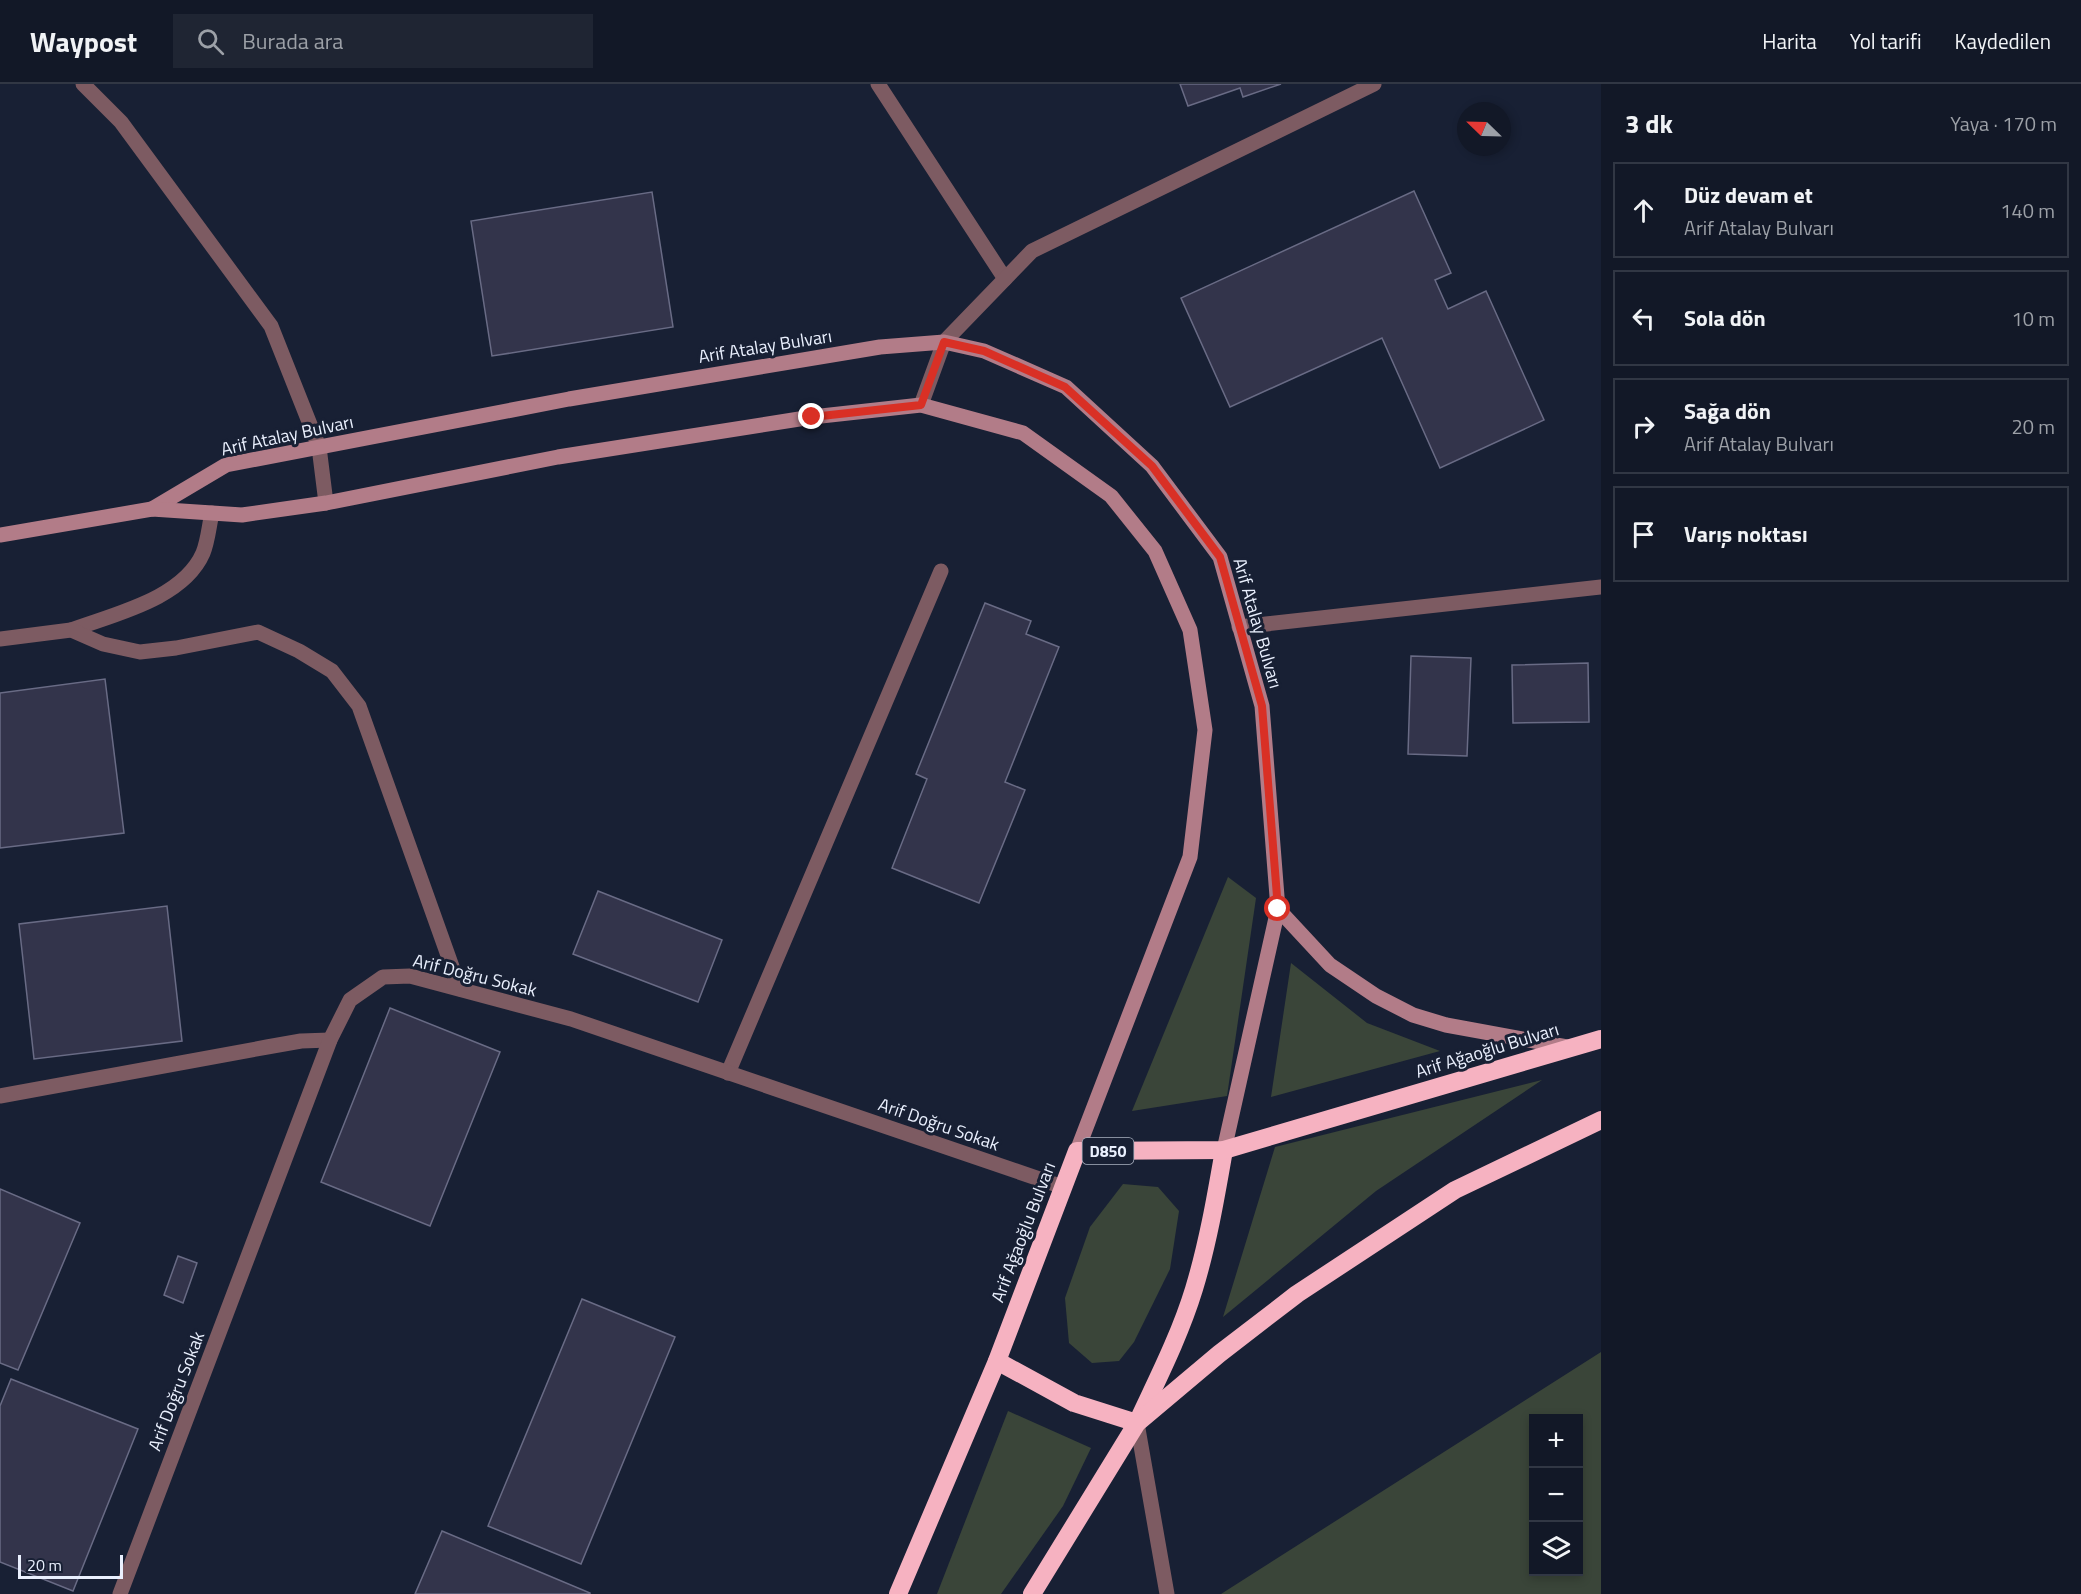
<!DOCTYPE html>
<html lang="tr">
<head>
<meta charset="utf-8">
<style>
  body { margin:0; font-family:"Titillium Web",sans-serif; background:#1f2533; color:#f1f3f6 }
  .controls { position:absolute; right:18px; bottom:18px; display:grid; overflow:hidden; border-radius:0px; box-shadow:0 3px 9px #0003 }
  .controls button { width:54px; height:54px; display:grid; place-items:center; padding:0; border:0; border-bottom:2px solid #313744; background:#121827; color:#f1f3f6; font:30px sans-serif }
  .compass { position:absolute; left:1457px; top:18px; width:54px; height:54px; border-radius:50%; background:#121827; box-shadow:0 3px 9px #0003; rotate:293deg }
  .scale { position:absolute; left:18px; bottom:15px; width:105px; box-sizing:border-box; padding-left:6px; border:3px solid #eaf0fe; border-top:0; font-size:16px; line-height:21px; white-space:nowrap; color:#eaf0fe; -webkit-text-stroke:4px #182034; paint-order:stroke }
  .stop { position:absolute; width:18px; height:18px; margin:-14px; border:4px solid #d93025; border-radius:50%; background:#fff }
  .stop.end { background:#d93025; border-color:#fff; box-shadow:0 2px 6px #0008 }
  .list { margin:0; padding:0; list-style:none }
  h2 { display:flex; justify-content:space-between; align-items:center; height:78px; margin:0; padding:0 24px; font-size:26px }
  h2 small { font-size:20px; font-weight:400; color:#9ca0a7 }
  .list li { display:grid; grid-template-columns:39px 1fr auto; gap:18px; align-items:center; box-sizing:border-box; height:96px; margin:0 12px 12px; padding:0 12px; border:2px solid #313744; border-radius:0px }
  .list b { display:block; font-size:22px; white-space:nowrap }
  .list p { margin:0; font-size:20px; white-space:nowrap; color:#9ca0a7 }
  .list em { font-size:20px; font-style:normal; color:#9ca0a7 }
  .icon { flex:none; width:33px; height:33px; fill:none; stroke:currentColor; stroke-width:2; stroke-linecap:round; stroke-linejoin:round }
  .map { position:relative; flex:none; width:1601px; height:1510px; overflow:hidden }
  header { display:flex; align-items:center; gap:36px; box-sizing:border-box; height:84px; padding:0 30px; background:#121827; border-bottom:2px solid #313744 }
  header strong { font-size:28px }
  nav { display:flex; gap:33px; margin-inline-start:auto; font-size:21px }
  .search { width:420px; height:54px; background:#1f2533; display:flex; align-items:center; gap:15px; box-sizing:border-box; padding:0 21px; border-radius:0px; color:#9ca0a7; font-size:22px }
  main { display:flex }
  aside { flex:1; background:#121827 }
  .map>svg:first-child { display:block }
  .green { fill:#3a4539; fill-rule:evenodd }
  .building { fill:#33344b; stroke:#696b85; stroke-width:1.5 }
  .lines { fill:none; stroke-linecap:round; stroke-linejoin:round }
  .lane { stroke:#7d5b62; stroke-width:15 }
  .street { stroke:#7d5b62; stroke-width:15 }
  .secondary { stroke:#b27c88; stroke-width:15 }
  .highway { stroke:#f6b2c1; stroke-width:18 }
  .route { stroke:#d93025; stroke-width:8 }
  .labels { text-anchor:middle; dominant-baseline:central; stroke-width:6; stroke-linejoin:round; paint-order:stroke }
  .shield { fill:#182034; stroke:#abb2c1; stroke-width:1.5 }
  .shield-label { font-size:16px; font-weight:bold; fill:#eaf0fe }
  .street-label { font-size:18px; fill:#eaf0fe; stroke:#182034 }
</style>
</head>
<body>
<header>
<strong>Waypost</strong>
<div class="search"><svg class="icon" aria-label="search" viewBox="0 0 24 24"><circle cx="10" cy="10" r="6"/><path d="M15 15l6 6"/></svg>Burada ara</div>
<nav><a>Harita</a><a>Yol tarifi</a><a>Kaydedilen</a></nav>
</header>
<main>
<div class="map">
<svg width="1601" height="1510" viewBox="0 0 1601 1510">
  <rect width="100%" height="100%" fill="#182034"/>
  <!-- green -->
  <g class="green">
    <path d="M1228 793 1256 814 1227 1012 1132 1027Z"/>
    <path d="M1291 879 1367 939 1440 967 1271 1013Z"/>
    <path d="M1542 996 1376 1107 1223 1233 1275 1063Z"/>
    <path d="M1123 1100 1158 1103 1179 1127 1170 1185 1134 1258 1119 1277 1092 1279 1069 1259 1065 1214 1090 1143Z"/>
    <path d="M1601 1268V1510H1221ZM1534 1334H1578V1488H1534Z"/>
    <path d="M1008 1327 1091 1364 1063 1422 1001 1510H937Z"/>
  </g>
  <!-- building -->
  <g class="building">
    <path d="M1180 0H1281L1243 13 1240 4 1188 22Z"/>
    <path d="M1414 107 1451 189 1435 196 1448 225 1486 207 1544 336 1440 384 1382 254 1230 323 1181 214Z"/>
    <path d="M652 108 673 243 492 272 471 137Z"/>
    <path d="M985 519 1031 537 1026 550 1059 563 1005 698 1025 706 979 819 892 784 927 695 916 690Z"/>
    <path d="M1411 572 1471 574 1467 672 1408 670Z"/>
    <path d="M1588 579 1589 638 1513 639 1512 581Z"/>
    <path d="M105 595 124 749 0 764V609Z"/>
    <path d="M598 807 722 856 698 918 573 870Z"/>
    <path d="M167 822 182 957 34 975 19 840Z"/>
    <path d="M390 924 500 968 430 1142 321 1098Z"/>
    <path d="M0 1105 80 1139 18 1286 0 1279Z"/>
    <path d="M178 1172 197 1179 183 1219 164 1211Z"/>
    <path d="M582 1215 675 1253 581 1480 488 1442Z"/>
    <path d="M11 1295 138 1345 73 1507 0 1478V1322Z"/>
    <path d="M442 1447 590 1509V1510H415Z"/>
  </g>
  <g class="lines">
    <!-- lane -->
    <g class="lane">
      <path d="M71 546C114 530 183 515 203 469 208 457 209 442 212 429"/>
      <path d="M728 989 941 487"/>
    </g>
    <!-- street -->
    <g class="street">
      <path d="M83 0 121 38 271 242 319 363 326 419"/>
      <path d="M878 0 1005 195"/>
      <path d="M921 321 944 258 1032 167 1374 0"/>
      <path d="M1239 543 1601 503"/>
      <path d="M0 555 71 546 103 560 140 568 176 564 258 548 299 567 332 587 359 622 460 905"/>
      <path d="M0 1012 267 963 301 957 330 956"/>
      <path d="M1137 1339 1167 1510"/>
      <path d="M120 1510 330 956 350 916 383 893 410 892 571 935 1063 1103"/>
    </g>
    <!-- secondary -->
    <g class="secondary">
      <path d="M152 425 226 381 569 315 880 263 944 258 984 267 1066 303 1152 382 1220 473 1262 622 1278 825 1224 1066"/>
      <path d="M0 451 152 425 242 431 326 419 558 373 812 333 921 321 1023 349 1111 412 1155 467 1190 546 1205 646 1190 773 1077 1067"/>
      <path d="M1278 825 1330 881 1376 912 1413 931 1446 941 1567 963"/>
    </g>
    <!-- highway -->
    <g class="highway">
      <path d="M997 1277 1074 1319 1137 1339C1157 1296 1180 1251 1194 1205 1208 1159 1216 1112 1224 1066"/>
      <path d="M898 1510 997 1277 1077 1067 1224 1066 1601 955"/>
      <path d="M1032 1510 1137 1339 1219 1270 1297 1210 1455 1106 1601 1036"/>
    </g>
  </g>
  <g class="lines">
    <!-- route -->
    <path class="route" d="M812 333 921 321 944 258 984 267 1065 303 1152 382 1220 473 1262 622 1278 825"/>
  </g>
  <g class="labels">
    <!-- shield labels -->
    <rect class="shield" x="1082.5" y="1054" width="51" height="26" rx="4.5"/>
    <g class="shield-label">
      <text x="1108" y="1067">D850</text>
    </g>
    <!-- street labels -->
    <g class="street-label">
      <text transform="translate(765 262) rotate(-9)">Arif Atalay Bulvarı</text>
      <text transform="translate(287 351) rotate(-12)">Arif Atalay Bulvarı</text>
      <text transform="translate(1258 539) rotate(74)">Arif Atalay Bulvarı</text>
      <text transform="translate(475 891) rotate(14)">Arif Doğru Sokak</text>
      <text transform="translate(1487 966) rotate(-17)">Arif Ağaoğlu Bulvarı</text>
      <text transform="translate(939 1040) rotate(19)">Arif Doğru Sokak</text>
      <text transform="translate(1023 1148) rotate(-69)">Arif Ağaoğlu Bulvarı</text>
      <text transform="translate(176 1307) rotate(-69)">Arif Doğru Sokak</text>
    </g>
  </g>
</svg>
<div class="controls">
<button>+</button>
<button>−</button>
<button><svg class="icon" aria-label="layers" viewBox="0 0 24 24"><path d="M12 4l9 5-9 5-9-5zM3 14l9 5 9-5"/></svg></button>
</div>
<svg class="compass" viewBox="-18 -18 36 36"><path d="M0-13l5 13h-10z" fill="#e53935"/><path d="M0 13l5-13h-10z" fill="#9ca0a7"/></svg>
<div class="scale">20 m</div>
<div class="stop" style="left:1278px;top:825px"></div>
<div class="stop end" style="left:812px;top:333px"></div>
</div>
<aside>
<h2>3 dk<small>Yaya · 170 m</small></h2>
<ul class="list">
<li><svg class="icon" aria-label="ahead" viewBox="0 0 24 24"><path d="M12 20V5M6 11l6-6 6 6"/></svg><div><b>Düz devam et</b><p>Arif Atalay Bulvarı</p></div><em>140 m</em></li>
<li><svg class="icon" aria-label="left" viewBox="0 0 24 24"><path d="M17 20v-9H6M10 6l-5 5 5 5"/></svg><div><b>Sola dön</b></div><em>10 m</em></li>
<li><svg class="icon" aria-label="right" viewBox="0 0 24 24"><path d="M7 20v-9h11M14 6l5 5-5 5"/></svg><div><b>Sağa dön</b><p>Arif Atalay Bulvarı</p></div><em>20 m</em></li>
<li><svg class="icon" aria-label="arrive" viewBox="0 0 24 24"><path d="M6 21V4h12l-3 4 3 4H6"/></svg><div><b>Varış noktası</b></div></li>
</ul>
</aside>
</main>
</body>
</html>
